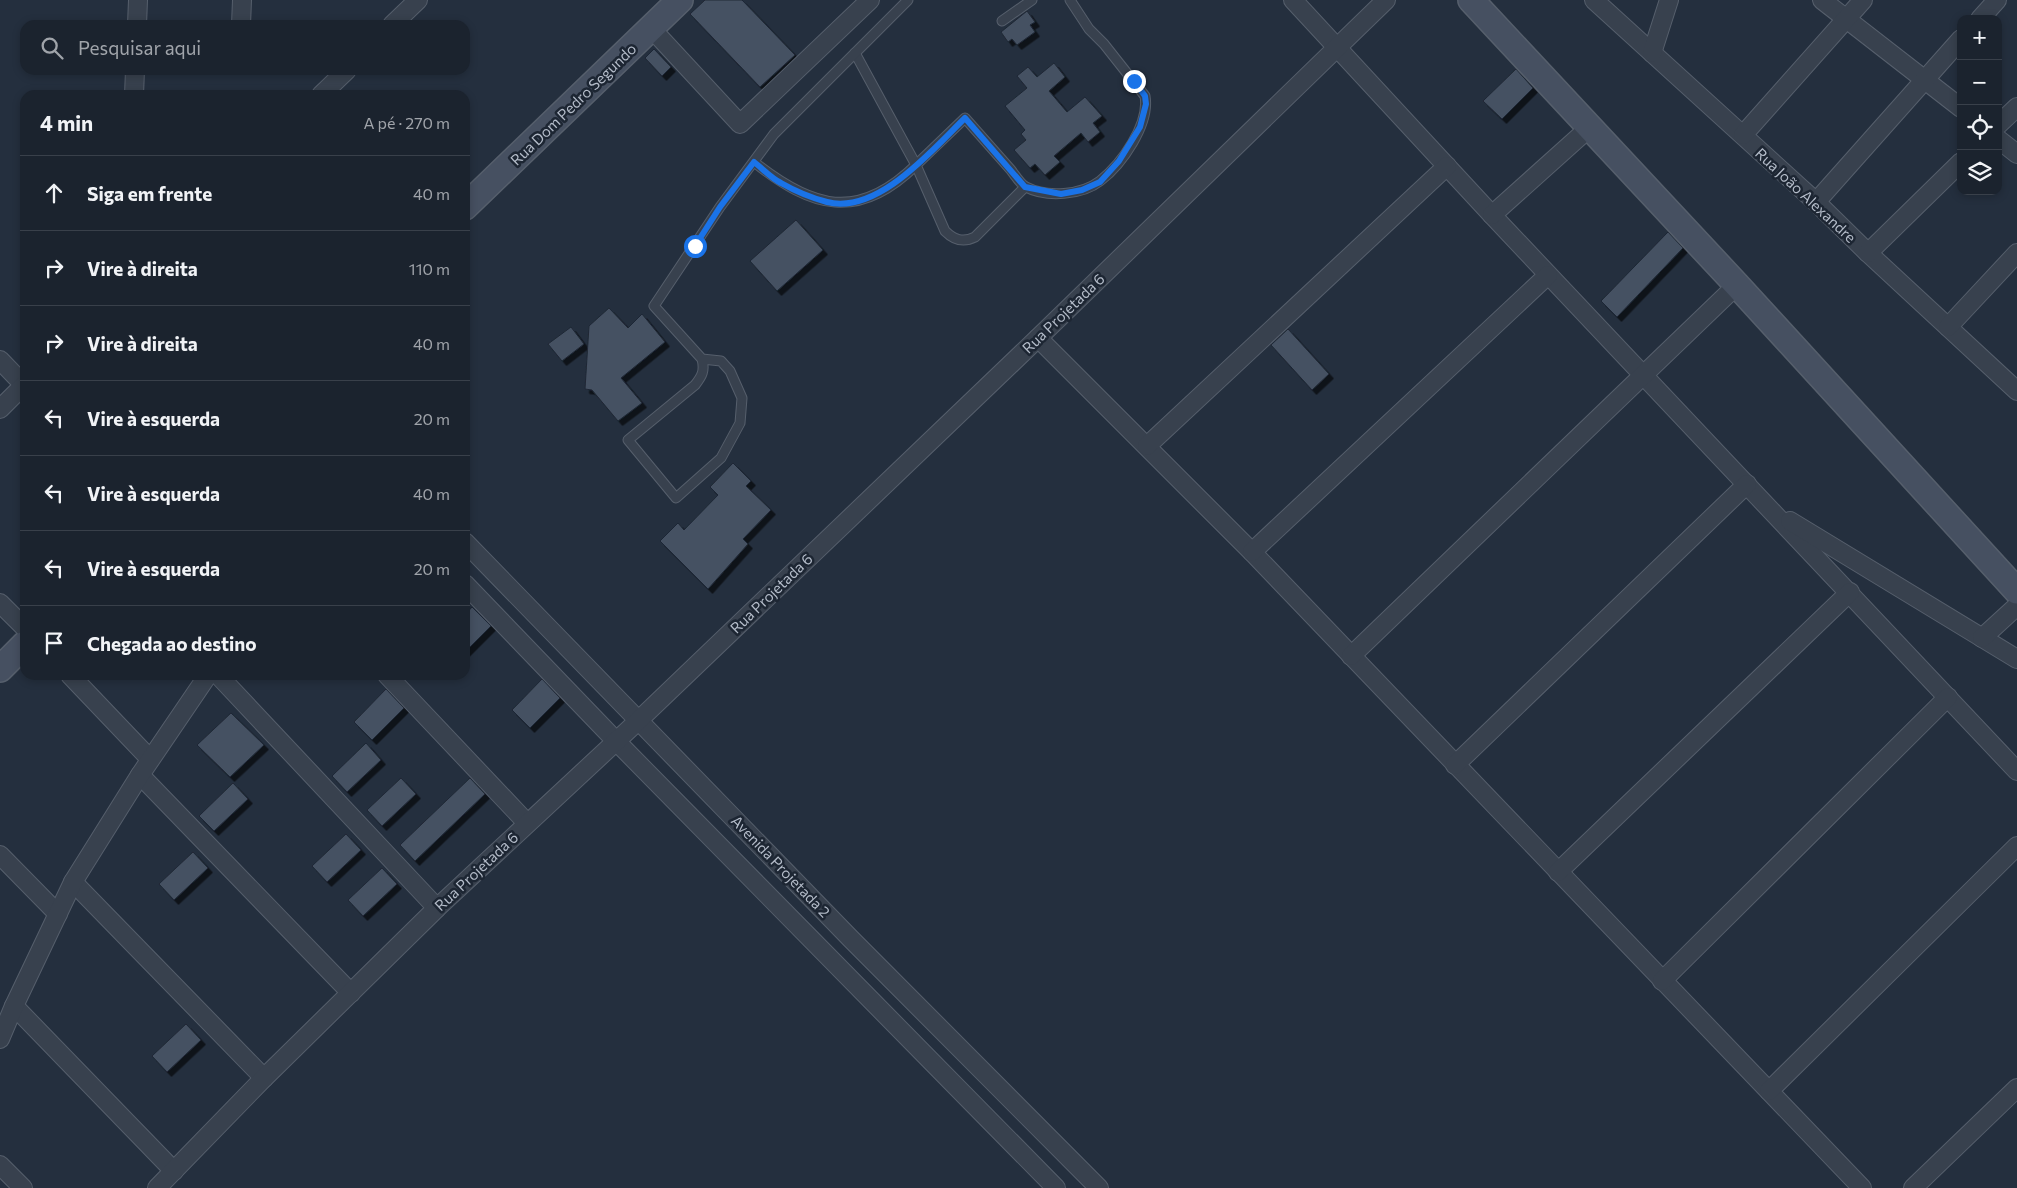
<!DOCTYPE html>
<html lang="pt">
<head>
<meta charset="utf-8">
<style>
  body { margin:0; font-family:Commissioner,sans-serif; background:#242b36; color:#f1f3f6 }
  .controls { position:absolute; right:15px; top:15px; display:grid; overflow:hidden; border-radius:10px; box-shadow:0 2px 8px #0003 }
  .controls button { width:45px; height:45px; display:grid; place-items:center; padding:0; border:0; border-bottom:1px solid #39404a; background:#1b232e; color:#f1f3f6; font:25px sans-serif }
  .stop { position:absolute; width:15px; height:15px; margin:-11px; border:4px solid #1a73e8; border-radius:50%; background:#fff }
  .stop.end { background:#1a73e8; border-color:#fff; box-shadow:0 1px 5px #0008 }
  .list { margin:0; padding:0; list-style:none }
  h2 { display:flex; justify-content:space-between; align-items:center; height:65px; margin:0; padding:0 20px; font-size:21px }
  h2 small { font-size:16px; font-weight:400; color:#a0a4aa }
  .list li { display:grid; grid-template-columns:32px 1fr auto; gap:15px; align-items:center; box-sizing:border-box; height:75px; padding:0 20px; border-top:1px solid #39404a }
  .list b { display:block; font-size:19px; white-space:nowrap }
  .list em { font-size:16px; font-style:normal; color:#a0a4aa }
  .icon { flex:none; width:28px; height:28px; fill:none; stroke:currentColor; stroke-width:2; stroke-linecap:round; stroke-linejoin:round }
  .map { position:relative; flex:none; width:2017px; height:1188px; overflow:hidden }
  .search { position:absolute; background:#1b232e; box-shadow:0 2px 8px #0003; left:20px; top:20px; width:450px; height:55px; display:flex; align-items:center; gap:12px; box-sizing:border-box; padding:0 18px; border-radius:15px; color:#a0a4aa; font-size:19px }
  .panel { position:absolute; background:#1b232e; box-shadow:0 2px 8px #0003; left:20px; top:90px; width:450px; height:590px; border-radius:15px }
  .map>svg:first-child { display:block }
  .building { fill:#455162; stroke:#1f2835; filter:url(#shadow) }
  .lines { fill:none; stroke-linecap:round; stroke-linejoin:round }
  .lane-casing { stroke:#565f6c; stroke-width:11 }
  .street-casing { stroke:#565f6c; stroke-width:20 }
  .secondary-casing { stroke:#565f6c; stroke-width:28 }
  .lane { stroke:#38414e; stroke-width:9 }
  .street { stroke:#38414e; stroke-width:18 }
  .secondary { stroke:#465061; stroke-width:25 }
  .route { stroke:#1a73e8; stroke-width:6 }
  .labels { text-anchor:middle; dominant-baseline:central; stroke-width:5; stroke-linejoin:round; paint-order:stroke }
  .street-label { font-size:15px; fill:#b4bcc9; stroke:#1d2633 }
</style>
</head>
<body>
<div class="map">
<svg width="2017" height="1188" viewBox="0 0 2017 1188">
  <defs>
    <filter id="shadow"><feDropShadow dx="4.5" dy="4.5" stdDeviation="0" flood-color="#0009"/></filter>
  </defs>
  <rect width="100%" height="100%" fill="#242f3e"/>
  <!-- building -->
  <g class="building">
    <path d="M705 0H742L795 55 760 87 690 14Z"/>
    <path d="M1027 11 1035 22 1030 25 1035 32 1017 45 1012 39 1008 42 1001 32Z"/>
    <path d="M654 49 671 67 662 76 645 58Z"/>
    <path d="M1054 63 1065 77 1049 91 1067 112 1085 97 1102 116 1093 123 1100 132 1088 142 1081 133 1054 156 1060 162 1045 175 1035 164 1030 168 1014 150 1026 140 1021 134 1025 130 1005 106 1027 88 1017 76 1028 67 1037 77Z"/>
    <path d="M1516 69 1533 88 1502 119 1483 101Z"/>
    <path d="M796 220 823 250 777 291 750 261Z"/>
    <path d="M1668 232 1683 248 1617 317 1601 301Z"/>
    <path d="M609 308 628 328 642 314 665 342 621 378 642 403 618 421 592 390 585 389 589 326Z"/>
    <path d="M571 327 584 344 562 361 548 344Z"/>
    <path d="M1288 329 1329 374 1312 390 1271 345Z"/>
    <path d="M733 463 751 481 746 486 771 510 743 539 748 544 708 589 660 541 678 523 684 530 718 495 710 487Z"/>
    <path d="M472 607 491 626 465 652V615Z"/>
    <path d="M542 679 560 698 530 728 512 710Z"/>
    <path d="M386 689 404 708 372 740 354 722Z"/>
    <path d="M231 713 264 745 230 777 197 745Z"/>
    <path d="M366 743 381 760 347 792 332 776Z"/>
    <path d="M401 778 416 794 382 826 367 810Z"/>
    <path d="M470 778 485 794 415 861 400 845Z"/>
    <path d="M233 783 248 799 214 831 199 816Z"/>
    <path d="M346 834 361 850 327 882 312 866Z"/>
    <path d="M193 852 208 868 174 900 159 884Z"/>
    <path d="M382 868 397 884 363 916 348 900Z"/>
    <path d="M186 1024 201 1040 167 1072 152 1056Z"/>
  </g>
  <g class="lines">
    <!-- lane casing -->
    <g class="lane-casing">
      <g id="lane">
        <path d="M1002 21 1032 0"/>
        <path d="M754 162C812 208 858 222 916 165L855 53"/>
        <path d="M1025 187 975 237C963 243 954 240 945 231L916 165 965 118C980 135 996 153 1011 170 1015 175 1020 184 1026 187 1047 198 1082 195 1100 181 1122 164 1150 124 1145 96L1104 44 1089 29 1070 0"/>
        <path d="M702 359 721 361 730 371 742 398 740 423 721 458 676 498 628 440 695 385C702 376 705 371 702 359L654 306 720 207 774 134 908 0"/>
      </g>
    </g>
    <!-- street casing -->
    <g class="street-casing">
      <g id="street">
        <path d="M1293 0 1492 215 2017 771"/>
        <path d="M1594 0 1816 202 1868 253 2017 391"/>
        <path d="M1822 0 1961 108"/>
        <path d="M1980 19 1997 0"/>
        <path d="M137 25 138 0"/>
        <path d="M241 25 242 0"/>
        <path d="M392 25 418 0"/>
        <path d="M651 28 740 124 870 0"/>
        <path d="M1652 53 1669 0"/>
        <path d="M134 95 135 70"/>
        <path d="M321 95 347 70"/>
        <path d="M1998 125 2017 107"/>
        <path d="M1743 135 1863 0"/>
        <path d="M1998 139 2017 154"/>
        <path d="M1816 202 1961 39"/>
        <path d="M1492 215 1589 128"/>
        <path d="M1868 253 1961 162"/>
        <path d="M1948 327 2017 253"/>
        <path d="M1038 338 1252 552 1862 1188"/>
        <path d="M0 360 25 386"/>
        <path d="M0 409 25 384"/>
        <path d="M1147 446 1447 166"/>
        <path d="M1790 521 2017 659"/>
        <path d="M465 542 851 939 1099 1188"/>
        <path d="M1252 552 1548 275"/>
        <path d="M465 584 616 741 1056 1188"/>
        <path d="M0 603 25 628"/>
        <path d="M1982 638 2017 606"/>
        <path d="M1351 656 1737 285"/>
        <path d="M70 675 150 759"/>
        <path d="M218 675 437 908"/>
        <path d="M387 675 527 823"/>
        <path d="M1455 765 1747 484"/>
        <path d="M140 775 351 993"/>
        <path d="M0 855 58 914"/>
        <path d="M1558 872 1850 592"/>
        <path d="M73 882 264 1078"/>
        <path d="M1662 981 1948 697"/>
        <path d="M14 1006 174 1171"/>
        <path d="M0 1039 14 1006 73 882 140 775 208 675"/>
        <path d="M1769 1091 2017 846"/>
        <path d="M0 1165 23 1188"/>
        <path d="M157 1188 264 1078 437 908 639 720 1038 338 1386 0"/>
        <path d="M1913 1188 2017 1088"/>
      </g>
    </g>
    <!-- secondary casing -->
    <g class="secondary-casing">
      <g id="secondary">
        <path d="M1471 0 1737 285 2017 591"/>
        <path d="M465 207 680 0"/>
        <path d="M0 669 25 644"/>
      </g>
    </g>
    <!-- lane -->
    <use href="#lane" class="lane"/>
    <!-- street -->
    <use href="#street" class="street"/>
    <!-- secondary -->
    <use href="#secondary" class="secondary"/>
  </g>
  <g class="lines">
    <!-- route -->
    <path class="route" d="M695 246 720 207 754 162C763 169 771 178 781 183 795 191 812 198 827 202 878 215 933 149 965 118L1025 187 1061 194 1082 190 1100 182 1119 161 1140 127 1146 104 1145 96 1134 81"/>
  </g>
  <g class="labels">
    <!-- street labels -->
    <g class="street-label">
      <text transform="translate(573 104) rotate(-44)">Rua Dom Pedro Segundo</text>
      <text transform="translate(1806 195) rotate(43)">Rua João Alexandre</text>
      <text transform="translate(1063 313) rotate(-44)">Rua Projetada 6</text>
      <text transform="translate(771 593) rotate(-44)">Rua Projetada 6</text>
      <text transform="translate(781 866) rotate(46)">Avenida Projetada 2</text>
      <text transform="translate(476 871) rotate(-43)">Rua Projetada 6</text>
    </g>
  </g>
</svg>
<div class="controls">
<button>+</button>
<button>−</button>
<button><svg class="icon" aria-label="locate" viewBox="0 0 24 24"><circle cx="12" cy="12" r="6"/><path d="M12 2v4M12 18v4M2 12h4M18 12h4"/></svg></button>
<button><svg class="icon" aria-label="layers" viewBox="0 0 24 24"><path d="M12 4l9 5-9 5-9-5zM3 14l9 5 9-5"/></svg></button>
</div>
<div class="stop" style="left:695px;top:246px"></div>
<div class="stop end" style="left:1134px;top:81px"></div>
<div class="search"><svg class="icon" aria-label="search" viewBox="0 0 24 24"><circle cx="10" cy="10" r="6"/><path d="M15 15l6 6"/></svg>Pesquisar aqui</div>
<section class="panel">
<h2>4 min<small>A pé · 270 m</small></h2>
<ul class="list">
<li><svg class="icon" aria-label="ahead" viewBox="0 0 24 24"><path d="M12 20V5M6 11l6-6 6 6"/></svg><div><b>Siga em frente</b></div><em>40 m</em></li>
<li><svg class="icon" aria-label="right" viewBox="0 0 24 24"><path d="M7 20v-9h11M14 6l5 5-5 5"/></svg><div><b>Vire à direita</b></div><em>110 m</em></li>
<li><svg class="icon" aria-label="right" viewBox="0 0 24 24"><path d="M7 20v-9h11M14 6l5 5-5 5"/></svg><div><b>Vire à direita</b></div><em>40 m</em></li>
<li><svg class="icon" aria-label="left" viewBox="0 0 24 24"><path d="M17 20v-9H6M10 6l-5 5 5 5"/></svg><div><b>Vire à esquerda</b></div><em>20 m</em></li>
<li><svg class="icon" aria-label="left" viewBox="0 0 24 24"><path d="M17 20v-9H6M10 6l-5 5 5 5"/></svg><div><b>Vire à esquerda</b></div><em>40 m</em></li>
<li><svg class="icon" aria-label="left" viewBox="0 0 24 24"><path d="M17 20v-9H6M10 6l-5 5 5 5"/></svg><div><b>Vire à esquerda</b></div><em>20 m</em></li>
<li><svg class="icon" aria-label="arrive" viewBox="0 0 24 24"><path d="M6 21V4h12l-3 4 3 4H6"/></svg><div><b>Chegada ao destino</b></div></li>
</ul>
</section>
</div>
</body>
</html>
